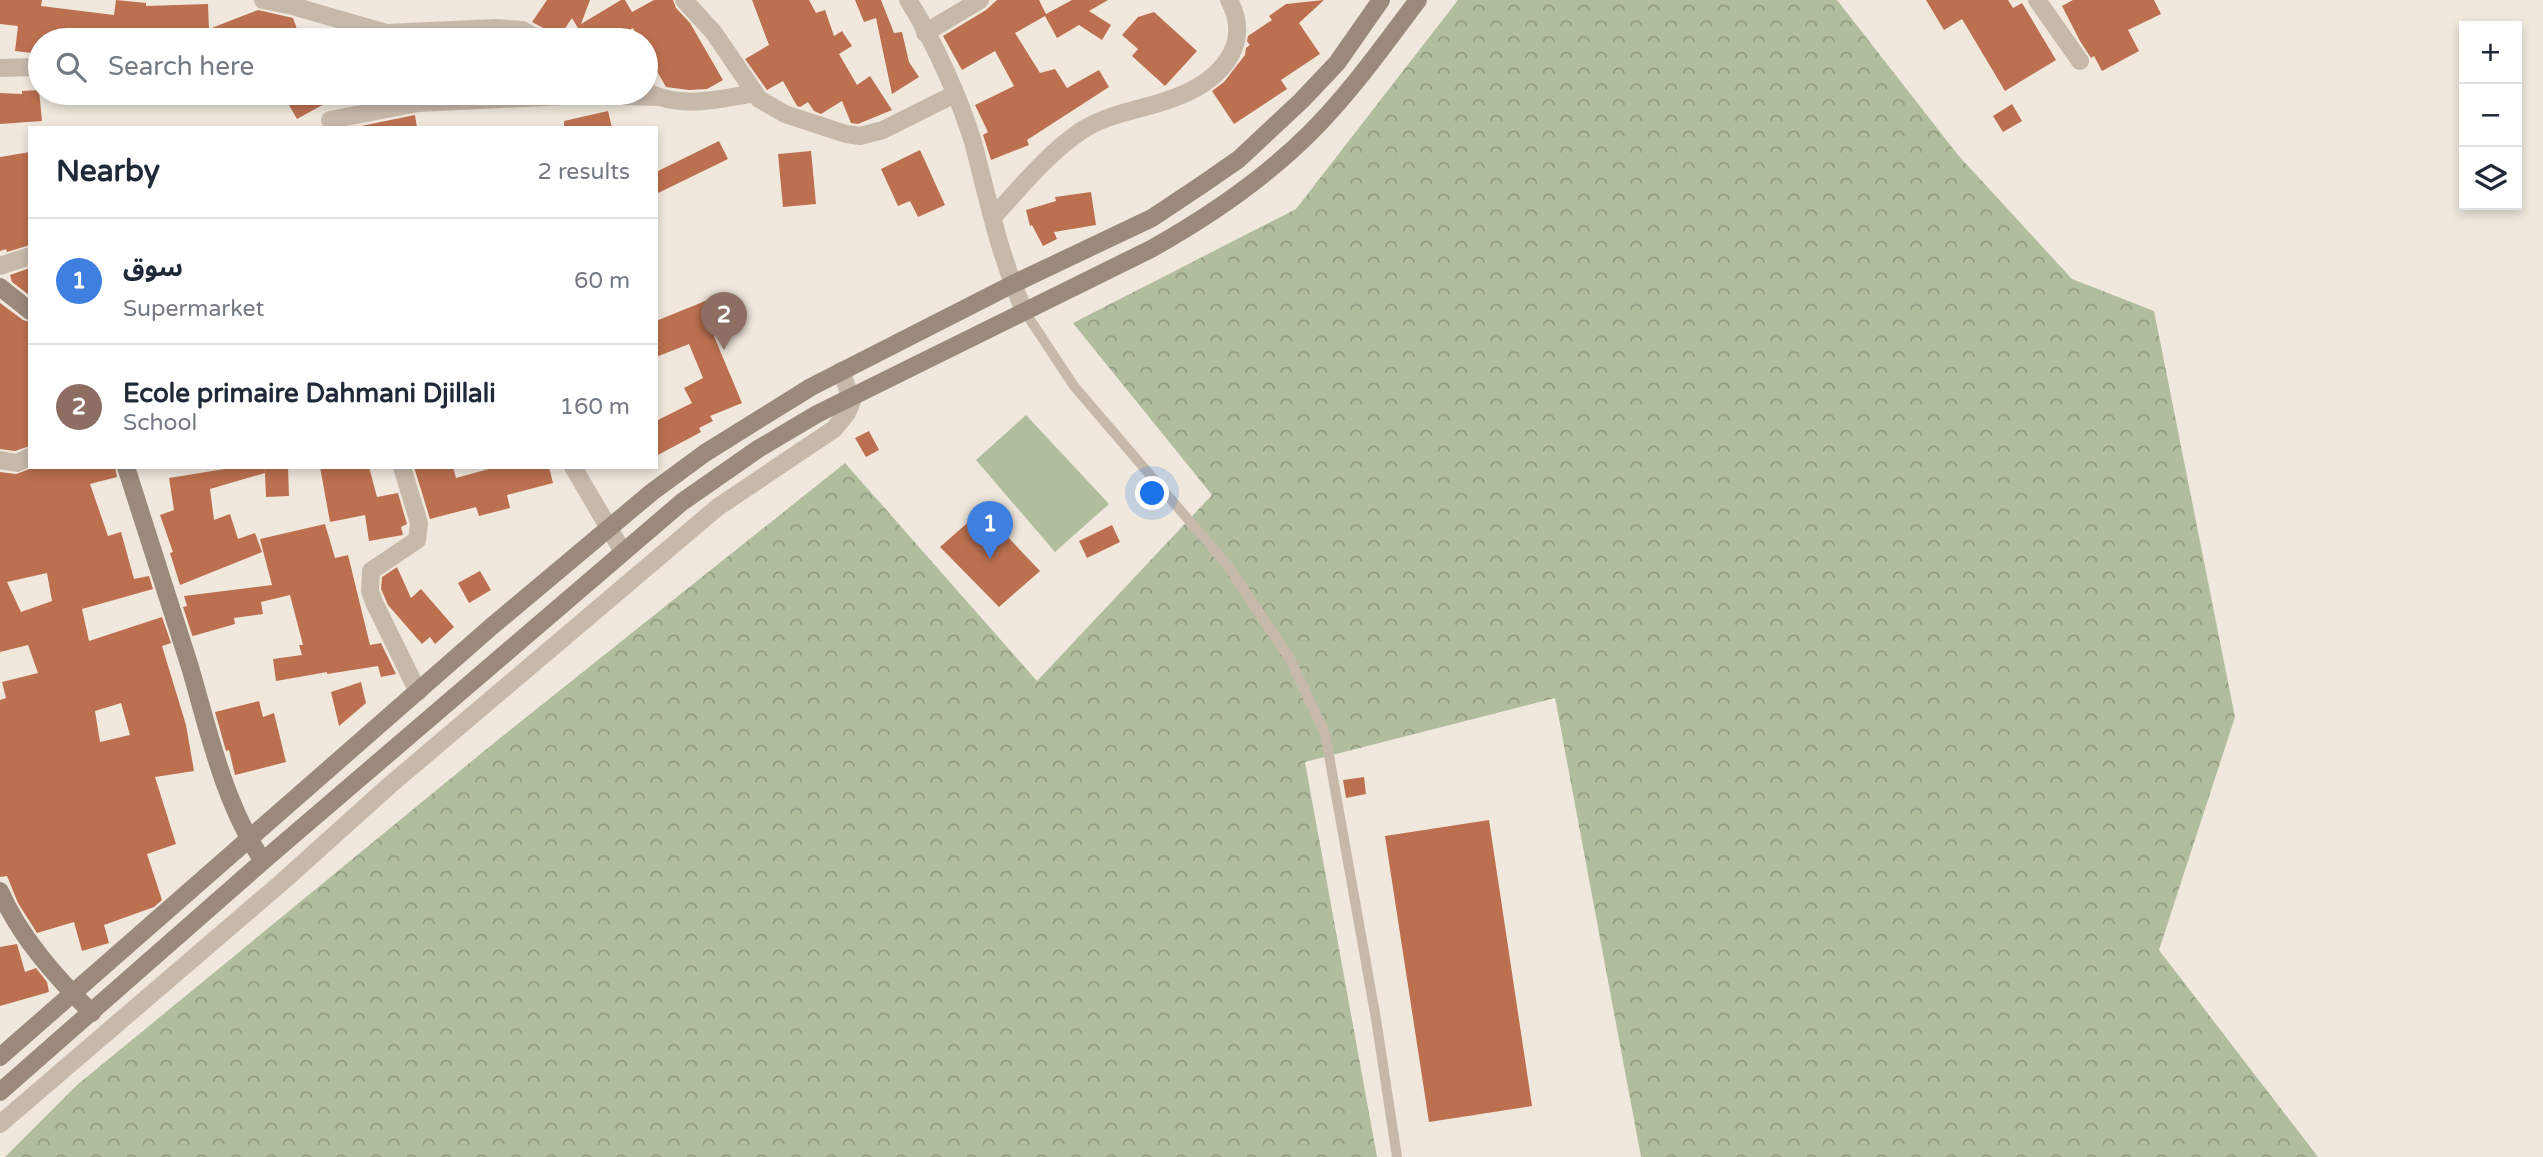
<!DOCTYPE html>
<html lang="en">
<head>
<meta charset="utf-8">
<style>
  body { margin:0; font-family:"Varela Round","Noto Sans Arabic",sans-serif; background:#f2f2f3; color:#1f2937 }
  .controls { position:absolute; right:21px; top:21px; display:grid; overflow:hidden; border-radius:0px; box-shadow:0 4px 10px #0003 }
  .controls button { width:63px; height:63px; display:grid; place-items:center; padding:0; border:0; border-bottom:2px solid #e0e1e3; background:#fff; color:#1f2937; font:35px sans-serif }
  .you { position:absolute; left:1153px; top:494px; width:24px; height:24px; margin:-18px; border:5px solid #fff; border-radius:50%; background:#1a73e8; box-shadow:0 0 0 10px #1a73e833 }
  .badge { display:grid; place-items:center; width:46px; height:46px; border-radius:50%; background:#d93025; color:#fff; font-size:23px; font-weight:700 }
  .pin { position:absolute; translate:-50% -58px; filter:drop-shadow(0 2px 4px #0008) }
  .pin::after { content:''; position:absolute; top:37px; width:24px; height:21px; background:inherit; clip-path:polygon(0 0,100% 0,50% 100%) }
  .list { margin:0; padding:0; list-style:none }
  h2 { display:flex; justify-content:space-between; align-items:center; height:91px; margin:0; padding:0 28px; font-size:30px }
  h2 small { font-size:23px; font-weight:400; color:#747a83 }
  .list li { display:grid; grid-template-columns:46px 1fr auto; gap:21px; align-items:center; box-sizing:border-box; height:126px; padding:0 28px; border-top:2px solid #e0e1e3 }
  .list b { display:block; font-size:26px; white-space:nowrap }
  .list p { margin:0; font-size:23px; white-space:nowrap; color:#747a83 }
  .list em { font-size:23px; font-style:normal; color:#747a83 }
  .icon { flex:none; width:38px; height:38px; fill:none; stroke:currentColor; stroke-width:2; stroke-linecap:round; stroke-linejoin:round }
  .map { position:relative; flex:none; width:2543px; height:1157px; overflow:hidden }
  .search { position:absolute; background:#fff; box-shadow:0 4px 10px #0003; left:28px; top:28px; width:630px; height:77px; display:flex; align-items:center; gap:18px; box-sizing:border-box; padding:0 24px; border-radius:38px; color:#747a83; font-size:26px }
  .panel { position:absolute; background:#fff; box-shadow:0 4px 10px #0003; left:28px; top:126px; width:630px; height:343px; border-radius:0px }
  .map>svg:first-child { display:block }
  .forest { fill:url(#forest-crowns) }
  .park { fill:#b1be9e }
  .building { fill:#bc704f; fill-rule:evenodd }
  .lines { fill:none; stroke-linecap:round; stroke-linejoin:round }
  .lane { stroke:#c7b9aa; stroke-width:10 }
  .street { stroke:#c7b9aa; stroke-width:18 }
  .secondary { stroke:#9b897b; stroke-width:18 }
</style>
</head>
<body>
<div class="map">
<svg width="2543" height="1157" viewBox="0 0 2543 1157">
  <defs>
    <pattern id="forest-crowns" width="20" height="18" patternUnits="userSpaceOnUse" patternTransform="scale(1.75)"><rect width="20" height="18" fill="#b1be9e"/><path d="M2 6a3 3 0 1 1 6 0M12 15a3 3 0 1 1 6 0" fill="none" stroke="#919b81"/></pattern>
  </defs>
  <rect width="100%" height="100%" fill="#f0e8dd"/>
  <!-- forest -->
  <path class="forest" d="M1458 0H1837L1958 155 2072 279 2154 311 2235 717 2159 950 2318 1157H1641L1555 698 1305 762 1377 1157H5L77 1085 489 747 845 463 1037 681 1212 495 1073 323 1296 209Z"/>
  <!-- park -->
  <path class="park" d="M1026 415 1109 504 1055 552 976 460Z"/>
  <!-- building -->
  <g class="building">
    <path d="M0 0H42L41 6 114 15 116 0 146 3V6L208 4 209 29 258 10 293 18 301 40H40V54L15 51 18 26 0 24Z"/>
    <path d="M547 0H590L581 24 621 0H625L632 12 654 0H673L676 8 690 23 723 80 707 89 689 90 666 87 646 52V40H639L633 28 612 40H585L572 18 557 40H552L547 30 532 22Z"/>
    <path d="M752 0H809L816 13 825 10 834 36 842 31 852 46 839 54 857 85 870 76 892 110 858 124 851 123 842 101 821 114 814 111 808 102 800 107 797 106 783 81 767 90 745 59 769 45Z"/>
    <path d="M855 0H881L894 33 902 32 909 62 919 77 892 94 876 18 864 22Z"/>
    <path d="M997 0H1039L1046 14 1072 0H1108L1089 11 1111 25 1102 40 1079 25 1057 38 1045 16 1015 33 1040 73 1055 69 1067 88 1099 70 1109 87 1027 140 1029 145 991 160 983 135 988 132 975 105 1014 86 995 51 962 70 943 36 986 10Z"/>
    <path d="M1324 0 1299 23 1320 54 1281 80 1287 89 1234 124 1212 91 1224 82 1245 55 1246 48 1250 45 1247 41 1248 36 1272 20 1269 16 1286 4Z"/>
    <path d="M1926 0H2008L2013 8 2022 3 2056 60 2005 91 1962 19 1944 30Z"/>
    <path d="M2073 0H2154L2161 14 2128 30 2139 51 2102 71 2094 56 2091 58 2080 41 2062 6Z"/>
    <path d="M1154 12 1197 51 1165 86 1132 56 1138 49 1122 35 1138 17Z"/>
    <path d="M39 90 42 121 0 124V93L22 94V91Z"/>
    <path d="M282 93H344L297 119Z"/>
    <path d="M2012 104 2022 121 2003 132 1993 116Z"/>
    <path d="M608 111 612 128H564V121Z"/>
    <path d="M415 115 417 128H361V126Z"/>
    <path d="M719 141 728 159 656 194V172Z"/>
    <path d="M920 150 945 205 918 217 910 201 898 206 881 169Z"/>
    <path d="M811 151 816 204 783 207 778 154Z"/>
    <path d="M30 152V245L7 252 6 249 0 251V157Z"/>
    <path d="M1091 192 1096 225 1054 232 1057 239 1043 246 1032 225 1030 226 1026 210 1056 201 1055 197Z"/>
    <path d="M30 268V295H29L12 282 10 275Z"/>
    <path d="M725 293 728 300 736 296 746 321 713 334 742 403 710 416 713 421 699 428 701 432 656 456V421L692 403 684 388 703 378 689 344 656 357V321Z"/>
    <path d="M0 303 23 320 30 322V446L15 451 0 449Z"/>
    <path d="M869 431 879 450 866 457 855 438Z"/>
    <path d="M35 467H115L117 477 90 484 108 536 121 532 134 579 149 576 153 589 82 609 89 641 162 617 171 643 162 646 186 725 194 771 155 777 176 844 147 854 162 900 154 907 104 925 109 943 82 951 74 922 37 933 18 903 7 876 0 877V700L6 698 2 682 38 673 28 645 0 652V472L16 474ZM47 573 52 601 21 612 7 582ZM121 703 130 735 100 742 95 711Z"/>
    <path d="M237 467H264L265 471V467H288L289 496 266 497 265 473 210 489 214 520 230 514 238 539 255 533 262 552 180 585 170 553 173 552 160 515 174 510 169 478Z"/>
    <path d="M320 467H369L377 497 398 493 407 524 401 527 403 535 369 541 365 515 330 522Z"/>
    <path d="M414 467H453L456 478 496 467H549L553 483 507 495 510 508 479 516 476 507 430 519Z"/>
    <path d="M982 510 1040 571 999 607 940 547Z"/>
    <path d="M325 524 335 558 348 555 370 645 381 643 396 674 381 677 378 666 327 674V672L276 681 273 659 302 655 299 645H303L290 595 261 602 263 614 234 618 235 624 193 636 192 635 183 607 187 606 184 596 272 585 260 539Z"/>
    <path d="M1112 525 1120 542 1087 558 1079 541Z"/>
    <path d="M397 567 411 598 421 589 454 627 435 644 430 637 422 644 388 605 381 589 382 577Z"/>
    <path d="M480 571 491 590 469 603 458 583Z"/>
    <path d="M361 682 366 703 339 726 331 692Z"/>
    <path d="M259 701 263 717 274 713 286 762 235 775 229 750 226 751 215 712Z"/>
    <path d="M1364 777 1366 794 1346 798 1343 780Z"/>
    <path d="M1489 820 1532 1106 1429 1122 1385 836Z"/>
    <path d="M17 944 25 972 36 968 47 982 49 992 0 1006V947Z"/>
  </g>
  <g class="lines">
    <!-- lane -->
    <path class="lane" d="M1025 312 1074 386 1228 566 1290 659 1325 733 1376 1019 1397 1157"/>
    <!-- street -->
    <g class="street">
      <path d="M263 0 293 6 386 33 495 28 522 30 541 40"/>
      <path d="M684 0 714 33 759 99 785 114 846 134 860 136 883 130 955 94"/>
      <path d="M908 0C932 37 960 99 973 142 988 199 1000 259 1025 312"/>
      <path d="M2037 0 2080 61"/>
      <path d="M925 33 980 0"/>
      <path d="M342 40 356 25"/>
      <path d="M0 68 40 67"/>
      <path d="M649 93C684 109 719 99 755 93"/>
      <path d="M330 120 418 103 584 95 659 97"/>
      <path d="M993 217C1021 187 1047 154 1081 131 1108 113 1141 110 1171 99 1215 84 1255 48 1229 0"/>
      <path d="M0 266 30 256"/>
      <path d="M0 460 17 463 30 457"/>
      <path d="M402 467 419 523 417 540 371 571 370 591 374 602 418 692"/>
      <path d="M573 467 623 552"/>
      <path d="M0 1124 281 883 390 785 718 507 834 429 847 413 852 401 841 371"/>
    </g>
    <!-- secondary -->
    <g class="secondary">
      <path d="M0 287 30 311"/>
      <path d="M126 467C147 534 169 600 190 667 209 732 224 804 263 861"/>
      <path d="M0 891C20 937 56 977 92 1013"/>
      <path d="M0 1057 491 627 652 492 705 453 811 387 1013 284 1152 218 1203 184 1239 159 1301 101 1337 63 1381 0"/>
      <path d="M0 1092 263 861 682 502 758 449 817 414 1151 249C1208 217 1265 178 1311 132 1351 92 1384 45 1418 0"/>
    </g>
  </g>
</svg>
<div class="controls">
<button>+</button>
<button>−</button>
<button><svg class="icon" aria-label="layers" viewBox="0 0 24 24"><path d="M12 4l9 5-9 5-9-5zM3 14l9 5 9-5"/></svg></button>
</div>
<div class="you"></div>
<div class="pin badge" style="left:990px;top:559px;background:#3f7fe0">1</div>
<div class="pin badge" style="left:724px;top:350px;background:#8d6e63">2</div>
<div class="search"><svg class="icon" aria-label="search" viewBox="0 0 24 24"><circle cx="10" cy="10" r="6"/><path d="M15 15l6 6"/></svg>Search here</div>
<section class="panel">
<h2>Nearby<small>2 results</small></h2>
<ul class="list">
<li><span class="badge" style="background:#3f7fe0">1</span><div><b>سوق</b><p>Supermarket</p></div><em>60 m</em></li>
<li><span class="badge" style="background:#8d6e63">2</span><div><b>Ecole primaire Dahmani Djillali</b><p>School</p></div><em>160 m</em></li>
</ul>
</section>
</div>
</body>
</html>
